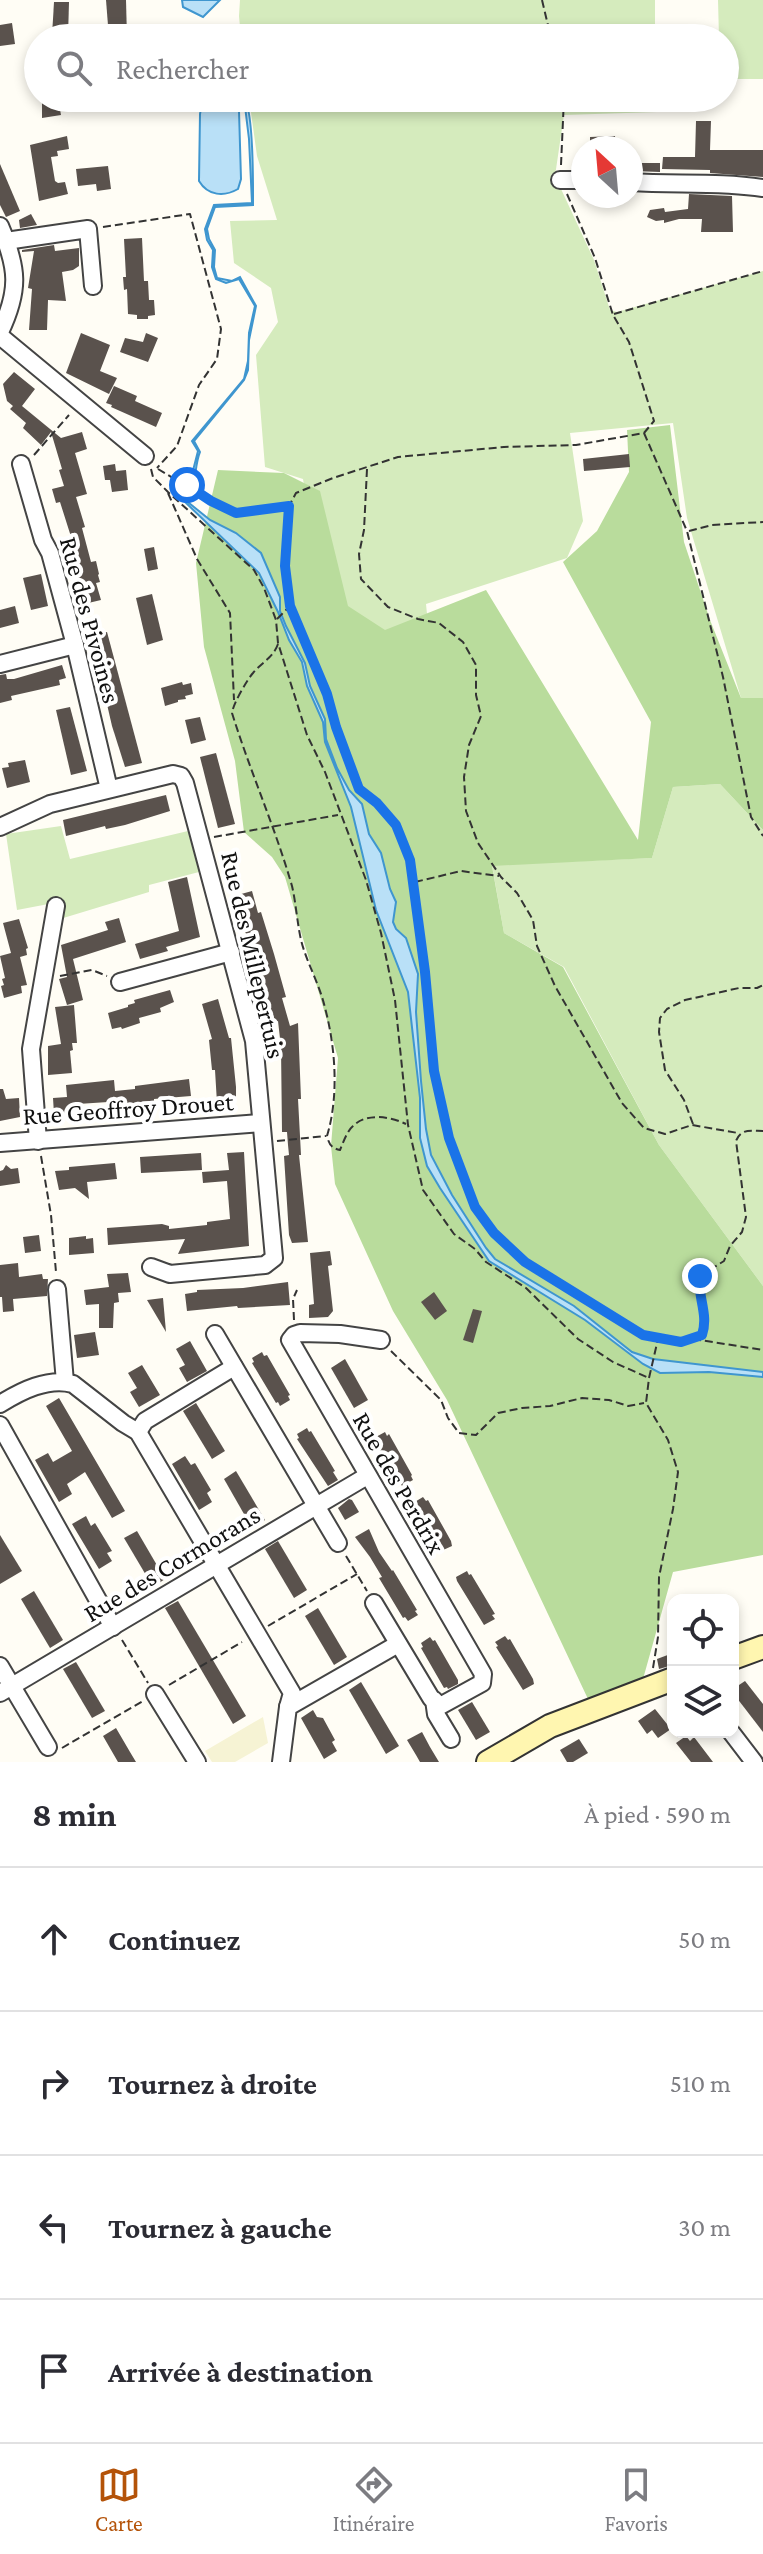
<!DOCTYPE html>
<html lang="fr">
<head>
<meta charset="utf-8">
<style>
  body { margin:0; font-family:"Crimson Pro",serif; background:#f2f2f3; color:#2b2b33 }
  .controls { position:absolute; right:24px; bottom:24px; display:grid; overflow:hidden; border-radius:16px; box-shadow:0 4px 12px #0003 }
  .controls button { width:72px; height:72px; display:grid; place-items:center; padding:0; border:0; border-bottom:2px solid #e1e1e2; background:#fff; color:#2b2b33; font:40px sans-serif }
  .compass { position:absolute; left:571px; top:136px; width:72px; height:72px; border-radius:50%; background:#fff; box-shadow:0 4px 12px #0003; rotate:334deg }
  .stop { position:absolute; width:24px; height:24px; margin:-18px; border:6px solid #1a73e8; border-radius:50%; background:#fff }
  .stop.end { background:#1a73e8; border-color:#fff; box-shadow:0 2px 8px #0008 }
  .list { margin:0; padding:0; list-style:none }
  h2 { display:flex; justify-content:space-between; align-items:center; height:104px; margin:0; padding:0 32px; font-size:34px }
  h2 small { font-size:26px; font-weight:400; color:#7c7c81 }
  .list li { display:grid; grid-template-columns:52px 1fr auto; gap:24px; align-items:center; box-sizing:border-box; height:144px; padding:0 32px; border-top:2px solid #e1e1e2 }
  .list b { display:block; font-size:30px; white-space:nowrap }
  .list em { font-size:26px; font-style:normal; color:#7c7c81 }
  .icon { flex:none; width:44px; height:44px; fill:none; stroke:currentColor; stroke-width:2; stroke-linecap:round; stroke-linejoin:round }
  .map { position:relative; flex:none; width:763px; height:1762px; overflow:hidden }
  .search { position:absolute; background:#fff; box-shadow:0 4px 12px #0003; left:24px; right:24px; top:24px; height:88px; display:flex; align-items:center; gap:20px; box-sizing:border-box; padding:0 28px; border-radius:44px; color:#7c7c81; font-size:30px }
  .sheet { height:680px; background:#fff }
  nav { display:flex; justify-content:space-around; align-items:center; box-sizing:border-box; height:112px; border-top:2px solid #e1e1e2; background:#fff; font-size:22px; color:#7c7c81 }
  nav a { display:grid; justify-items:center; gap:4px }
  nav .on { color:#b45309 }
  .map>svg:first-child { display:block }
  .farmland { fill:#f6f3d4 }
  .green { fill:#d5ebbd }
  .forest { fill:#b9dc9c }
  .water { fill:#b9e0f7; stroke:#3f96cf; stroke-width:2 }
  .building { fill:#5a524d }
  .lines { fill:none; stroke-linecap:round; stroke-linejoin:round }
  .street-casing { stroke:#444; stroke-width:20 }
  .secondary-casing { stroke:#333; stroke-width:26 }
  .path { stroke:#333; stroke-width:2; stroke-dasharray:8 4; stroke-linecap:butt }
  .street { stroke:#fff; stroke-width:16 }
  .secondary { stroke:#fff6b0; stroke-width:22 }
  .route { stroke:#1a73e8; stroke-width:10 }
  .labels { text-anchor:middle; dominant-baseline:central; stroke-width:8; stroke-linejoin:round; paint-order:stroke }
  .street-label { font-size:26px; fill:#111; stroke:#fff }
</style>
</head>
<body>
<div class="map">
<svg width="763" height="1762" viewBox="0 0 763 1762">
  <rect width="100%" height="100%" fill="#fffdf5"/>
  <!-- farmland -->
  <path class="farmland" d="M263 1717 268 1743 235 1762H212L205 1751Z"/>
  <!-- green -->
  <g class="green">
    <path d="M240 0H655V38H241L239 16Z"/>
    <path d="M718 0H763V79H725V38H719Z"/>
    <path d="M249 98H656L657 112 564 115 555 176 594 260 610 310 617 312 763 271V698H741L687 518 673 423 570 433 583 521 567 558 426 604 428 624 333 639 303 479 265 467 256 355 278 322 271 288 234 263 230 221 277 220 257 156Z"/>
    <path d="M720 784 763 830V1286L659 1145 564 967 504 933 492 865 652 858 673 787Z"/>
    <path d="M61 826 70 859 188 831 199 872 149 885V892L60 919 59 902 17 910 6 834Z"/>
  </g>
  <!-- forest -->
  <path class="forest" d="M670 425 684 542 710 620 741 698H763V830L720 784 673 787 652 858 492 866 504 933 563 967 659 1145 763 1286V1555L673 1572 643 1679 588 1699 447 1400 393 1311 335 1184 331 1146 338 1058 285 877 272 857 244 832 235 761 204 647 196 563 218 470 284 473 320 491 348 606 385 630 486 590 638 840 651 722 563 562 597 531 629 472 627 430Z"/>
  <!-- water -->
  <g class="water">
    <path d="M182 0H220L203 17 183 7Z"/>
    <path d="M244 98C254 111 253 184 253 205L215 207 207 229 209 239 215 250 214 267 217 278 232 281 240 277 256 306 249 340 248 370 244 380 194 441 200 452C196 462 196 472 194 482 192 490 188 494 189 503L210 520 236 533 261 553 280 597V611L286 626 305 663 310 686 325 719 326 739 337 768 349 790 362 804 369 834 381 853 390 889 396 902 393 922 396 929 406 938 418 974 416 1012 421 1081 426 1129 431 1155 452 1195 486 1248 495 1259 574 1306 632 1352 653 1359 763 1372V1377L709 1372 660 1373 643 1364 585 1320 489 1261 440 1188 427 1166 420 1138V1098L408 992 376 910 351 807 325 742 323 722 307 686 302 662 289 640 278 612 259 573 185 502 198 451 192 441 244 379 248 361 249 333 255 306 239 279 226 283 216 279 212 267 213 250 207 240 205 229 214 205 252 203 249 139Z"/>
    <path d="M207 100 235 101 239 111 241 179 238 189C224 197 208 196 199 181L200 114 202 103Z"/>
  </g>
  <!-- building -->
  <g class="building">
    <path d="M106 0H126L127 38H109Z"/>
    <path d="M54 2H69L68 37 52 36Z"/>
    <path d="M12 23 15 44 0 46V25Z"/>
    <path d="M42 98H58L61 115 42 118Z"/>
    <path d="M696 121H711L710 150H763V177L710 173V170L662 169 663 157H695Z"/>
    <path d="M67 136 69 149 57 151 58 156 51 157 55 181 58 183 65 182 68 194 39 201 30 145Z"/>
    <path d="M615 136 616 148H590V137Z"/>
    <path d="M634 163H660V172L634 171Z"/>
    <path d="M0 164 20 211 6 217 0 205Z"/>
    <path d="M108 166 111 189 97 191 96 184 78 186 76 169Z"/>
    <path d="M689 194 732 196 733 232H701L702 219H679L664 223V220L656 221 647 217 650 210 664 208 665 212 688 209Z"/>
    <path d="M31 214 37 225 20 228 19 220Z"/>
    <path d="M142 238 144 281H148L149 300H154L155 315 148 316V319H137V315L128 314 127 289 124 290 123 277H126L124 239Z"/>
    <path d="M54 245 55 251 79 248V266L73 270 62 272 66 301 48 300 47 330H29L32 289 28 288 34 251 22 252V250Z"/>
    <path d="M81 333 110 345 100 371 117 378 109 394 66 373Z"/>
    <path d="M146 333 158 338 148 362 120 352 125 338 143 342Z"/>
    <path d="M14 372 35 389 22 406 61 438 82 432 87 449 75 453 87 494 76 497 85 527 82 528 91 562 96 561 99 574 98 575 100 582 96 583 101 600 84 604 80 594 71 551V544L73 543 60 502 56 503 52 489 64 486 59 470 62 469 51 432 41 445 23 428 26 423 10 409 13 406 7 401 3 384Z"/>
    <path d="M114 386 137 396 135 401 162 413 156 427 111 407 112 405 106 403Z"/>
    <path d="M629 454 630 467 584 471 583 459Z"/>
    <path d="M115 464 116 471 126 470 128 490 112 492 110 480H105L103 466Z"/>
    <path d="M154 547 158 569 148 571 144 549Z"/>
    <path d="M41 574 48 606 31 610 23 578Z"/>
    <path d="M152 594 163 640 147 645 136 598Z"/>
    <path d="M15 606 19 623 0 628V610Z"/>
    <path d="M107 632 142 763 125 767 112 726 91 635Z"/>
    <path d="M62 665 66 678 59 680 60 685 11 696 12 700 0 703V675L6 674 7 679H14Z"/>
    <path d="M182 682 183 685 191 683 193 694 185 696 186 699 178 700V702L165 706 161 688Z"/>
    <path d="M70 707 87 771 71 775 56 710Z"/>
    <path d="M200 717 206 740 191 744 185 720Z"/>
    <path d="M216 753 235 824 218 828 200 757Z"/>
    <path d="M25 760 30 782 7 788 2 768 9 767 8 763Z"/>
    <path d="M166 795 170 811 125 825 106 829 105 826 66 836 63 820Z"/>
    <path d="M187 877 200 937 166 947 168 951 140 959 135 944 179 931 168 882Z"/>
    <path d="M252 891 258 913 261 912 274 954 286 997 282 998 290 1026 298 1023 301 1099H298L301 1155H299L308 1242 292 1243 289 1235 284 1156 289 1155 288 1145 287 1132H282L281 1047 278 1021 271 1023 268 1017 256 972H258L234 896Z"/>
    <path d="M119 918 126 942 73 959 83 1000 67 1005 59 979 67 977 61 945 108 930 105 922Z"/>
    <path d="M19 919 28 948 26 949 27 955 20 957 27 985 21 986 22 993 4 998 1 986 4 985 2 979 5 978 0 956 11 953 3 923Z"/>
    <path d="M170 990 174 1002 160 1008 161 1012 139 1018 140 1023 122 1029 121 1027 112 1029 108 1013 128 1007V1005L135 1003 134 1000Z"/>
    <path d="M218 999 229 1038H231L236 1087V1100L217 1103 215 1070H212L209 1040 212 1039 202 1004Z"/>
    <path d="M74 1005 77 1043H72L73 1050 70 1051 72 1073 48 1075V1046L61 1044 55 1007Z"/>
    <path d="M189 1079 191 1096 154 1099V1102L124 1108 123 1101 78 1104 79 1112 54 1114 53 1098 67 1097 66 1085 114 1080 115 1091 135 1089V1086Z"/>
    <path d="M0 1089H3L6 1099 19 1098 20 1117 0 1121Z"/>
    <path d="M244 1152 249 1246 178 1254 185 1239 108 1245 107 1228 162 1224 169 1226V1229L207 1225V1222L230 1219 227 1181 203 1183 202 1172 229 1170 227 1153Z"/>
    <path d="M201 1153 202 1170 141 1173 140 1157Z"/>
    <path d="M115 1163 117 1179 87 1182 89 1199 75 1188 59 1190 55 1171 69 1170V1167Z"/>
    <path d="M6 1165 11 1169 18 1168 20 1183 0 1186V1171L3 1170Z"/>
    <path d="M39 1235 41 1251 25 1253 23 1237Z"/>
    <path d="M86 1236V1239L93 1238 94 1253 69 1255V1238Z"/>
    <path d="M330 1251 332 1265 328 1266 333 1311 328 1317 309 1318V1305L314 1304 310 1253Z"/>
    <path d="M18 1263 19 1277 42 1274 43 1279H48L47 1296 13 1299 14 1311 3 1312 2 1297H0V1265Z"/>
    <path d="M128 1273 131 1292 118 1293 119 1302 114 1303 113 1328H99V1304L86 1305 84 1290 109 1287 107 1274Z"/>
    <path d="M288 1282 290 1305 238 1308 237 1306 187 1311 185 1294 197 1292V1290L243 1288Z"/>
    <path d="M434 1292 447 1311 435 1320 421 1302Z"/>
    <path d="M163 1298 166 1332 147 1300Z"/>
    <path d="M473 1309 482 1311 473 1343 463 1340Z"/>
    <path d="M95 1332 99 1355 77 1358 74 1335Z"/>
    <path d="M190 1341 207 1371 187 1382 179 1368 185 1365 176 1349Z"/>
    <path d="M262 1352 264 1356 267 1355 290 1395 288 1396 290 1400 280 1406 278 1402 276 1403 252 1363 254 1362 252 1358Z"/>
    <path d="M345 1359 368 1400 354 1408 331 1368Z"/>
    <path d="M142 1365 160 1395 139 1407 130 1392 137 1388 128 1373Z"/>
    <path d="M59 1398 125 1511 112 1518 85 1472 67 1484 72 1494 59 1502 35 1460 48 1453 53 1462 72 1451 46 1406Z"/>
    <path d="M196 1403 225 1451 212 1459 183 1411Z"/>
    <path d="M307 1428 309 1432 311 1431 335 1471 333 1472 338 1480 328 1486 297 1439 299 1438 297 1434Z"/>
    <path d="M385 1432 387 1436 389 1434 412 1475 411 1476 413 1480 402 1486 375 1443 374 1438Z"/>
    <path d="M185 1456 191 1465 195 1463 211 1490 207 1493 212 1502 199 1510 172 1464Z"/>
    <path d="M236 1471 265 1520 252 1528 224 1479Z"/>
    <path d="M423 1497 426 1501 428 1500 451 1541 452 1546 441 1551 414 1508 413 1503Z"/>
    <path d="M349 1499 352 1500 359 1512 345 1520 338 1508Z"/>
    <path d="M86 1516 91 1526 95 1523 112 1551 107 1553 112 1561 99 1569 72 1524Z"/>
    <path d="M369 1529 379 1552 392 1571 393 1570 417 1610 415 1611 418 1615 408 1621 405 1617 403 1618 379 1578 382 1577 370 1557 355 1537Z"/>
    <path d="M137 1531 165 1579 153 1587 124 1538Z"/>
    <path d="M0 1535 22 1571 0 1584Z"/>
    <path d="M278 1541 307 1590 294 1598 265 1549Z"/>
    <path d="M467 1571 469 1575 471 1574 495 1614 492 1615 495 1619 484 1625 457 1581 456 1577Z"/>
    <path d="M34 1591 63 1640 50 1648 21 1599Z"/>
    <path d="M178 1601 246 1716 233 1724 165 1608Z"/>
    <path d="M318 1608 347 1657 334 1665 305 1616Z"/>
    <path d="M505 1636 508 1640 510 1639 533 1679 534 1684 523 1690 496 1647 498 1646 495 1642Z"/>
    <path d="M430 1637 433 1641 435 1640 458 1680V1684L448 1689 447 1687 444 1688 421 1648 423 1647 421 1643Z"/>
    <path d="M673 1653V1665L659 1669 657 1659Z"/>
    <path d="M76 1662 105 1711 92 1718 63 1669Z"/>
    <path d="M745 1681 763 1704V1732L733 1693V1689Z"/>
    <path d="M361 1682 399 1746 386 1754 349 1690Z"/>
    <path d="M472 1702 490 1732 476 1740 458 1710Z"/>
    <path d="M655 1709 671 1729 658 1738 652 1730 647 1734 638 1721Z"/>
    <path d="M313 1710 317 1717 323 1718 335 1740 332 1742 337 1751 324 1759 301 1718Z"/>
    <path d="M116 1728 130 1752 136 1762H118L103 1736Z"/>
    <path d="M422 1732 430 1747 439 1762H420L416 1755 407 1740Z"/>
    <path d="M686 1736 690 1741 694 1737 713 1762H691L676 1743Z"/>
    <path d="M579 1739 588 1753 573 1762H567L560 1750Z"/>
  </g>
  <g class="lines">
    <!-- street casing -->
    <g class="street-casing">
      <g id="street">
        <path d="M560 180H583"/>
        <path d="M631 182C675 185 719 181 763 188"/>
        <path d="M0 226C18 268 20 290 0 332"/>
        <path d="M6 241 88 229 93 286"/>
        <path d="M0 336 145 456"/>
        <path d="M21 464 43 540 50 553 75 645 109 789"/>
        <path d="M0 664 75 645"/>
        <path d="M0 827 50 804 173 774 181 776 185 783 254 1041 274 1258 265 1265 170 1274 151 1267"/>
        <path d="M120 982 231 952"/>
        <path d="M38 1141 31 1049 56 906"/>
        <path d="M0 1143 261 1123"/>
        <path d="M57 1289 65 1382"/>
        <path d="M215 1334 338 1543"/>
        <path d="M0 1404C21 1391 48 1377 73 1384L123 1423 138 1432 292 1693 288 1707"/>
        <path d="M0 1425 113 1627"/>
        <path d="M138 1432 145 1421 234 1367"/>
        <path d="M374 1603 431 1698 440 1706 482 1683 483 1674 290 1340 294 1335 300 1333 340 1334 381 1340"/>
        <path d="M0 1666 48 1747"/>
        <path d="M0 1693 367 1476"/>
        <path d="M155 1694 197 1762"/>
        <path d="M434 1700 436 1714 451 1739"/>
        <path d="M731 1732 754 1762"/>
        <path d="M281 1762 288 1707 398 1644"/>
      </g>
    </g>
    <!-- secondary casing -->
    <g class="secondary-casing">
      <g id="secondary">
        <path d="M733 1658 763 1647"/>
        <path d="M488 1762 550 1726 673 1679"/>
      </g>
    </g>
    <!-- path -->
    <g class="path">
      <path d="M542 0 551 38"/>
      <path d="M561 165 564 98"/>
      <path d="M567 194 595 258 613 315 629 342 654 421 644 433 576 445 504 447 398 457 333 478 296 493 289 506 285 566 290 606 327 694 336 727 359 789 377 803 396 825 410 860 425 972 434 1071 449 1138 475 1207 494 1233 525 1262 643 1335 681 1342 702 1335C709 1314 697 1297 700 1276L724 1261 730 1246 742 1232 746 1217 736 1141C741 1128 751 1131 763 1131"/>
      <path d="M103 227 190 214 221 329 217 359 199 385 177 446 157 468"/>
      <path d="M614 314 763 271"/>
      <path d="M644 433 687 531 723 677 751 817 763 836"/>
      <path d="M34 455 69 415"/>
      <path d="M151 469 153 477 168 492 254 570 264 588 276 620 278 643 307 735 325 772 366 880 381 933 395 1000 408 1125 423 1190 454 1234 475 1249 486 1262 526 1288 578 1339 613 1362 649 1378"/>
      <path d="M158 469 211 501 236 513 287 506"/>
      <path d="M367 469 364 530 359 554 361 579 388 607 418 619 439 623 463 642 476 665V695L481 716 469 745 464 777 466 811 478 843 501 877 517 893 533 920 537 946 555 986 622 1103 644 1128 665 1134 692 1125 738 1133"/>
      <path d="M168 493 197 559 230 613 234 700"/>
      <path d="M689 531 712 525 763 522"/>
      <path d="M277 619 289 607"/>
      <path d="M278 644C273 658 262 662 253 673 247 680 233 704 232 713 250 771 275 827 292 886 296 903 297 922 301 940 306 960 316 978 322 997 335 1040 340 1093 327 1136 329 1144 331 1148 340 1150 343 1143 347 1131 353 1126 367 1112 391 1117 406 1124"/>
      <path d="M214 837 338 815"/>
      <path d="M415 882 461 871 499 876"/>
      <path d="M60 976 92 970 107 976"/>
      <path d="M693 1124 684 1100 665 1070 659 1032 660 1018 667 1009 685 1000 739 988H757L763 985"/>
      <path d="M277 1141 326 1136"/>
      <path d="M41 1156 51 1215 56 1272"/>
      <path d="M294 1320 293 1299 297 1290"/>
      <path d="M693 1339 763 1350"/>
      <path d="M391 1351 441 1400 448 1418 459 1433 476 1435 498 1413 522 1408 550 1406 582 1398 609 1400 628 1406 644 1403"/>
      <path d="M346 1556 367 1591"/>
      <path d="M268 1626 357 1574"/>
      <path d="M122 1640 148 1683"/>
      <path d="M653 1668 658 1637 659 1577 673 1509 678 1472 668 1440 646 1403 649 1378 658 1339"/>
      <path d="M169 1685 242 1642"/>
      <path d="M62 1748 143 1701"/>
    </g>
    <!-- street -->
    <use href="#street" class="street"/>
    <!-- secondary -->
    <use href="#secondary" class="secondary"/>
  </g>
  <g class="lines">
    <!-- route -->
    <path class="route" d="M187 485 211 501 236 513 289 506 285 566 290 606 327 694 336 727 359 789 377 803 396 825 410 860 425 972 434 1071 449 1138 475 1207 494 1233 525 1262 643 1335 681 1342 702 1335C709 1314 697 1297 700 1276"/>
  </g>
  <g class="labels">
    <!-- street labels -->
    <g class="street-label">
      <text transform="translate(90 620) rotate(75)">Rue des Pivoines</text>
      <text transform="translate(253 955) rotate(77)">Rue des Millepertuis</text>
      <text transform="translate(128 1109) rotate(-4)">Rue Geoffroy Drouet</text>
      <text transform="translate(399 1483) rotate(60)">Rue des Perdrix</text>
      <text transform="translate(172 1564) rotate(-31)">Rue des Cormorans</text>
    </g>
  </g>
</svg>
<div class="controls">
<button><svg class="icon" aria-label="locate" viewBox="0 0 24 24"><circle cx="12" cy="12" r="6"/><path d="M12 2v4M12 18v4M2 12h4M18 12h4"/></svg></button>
<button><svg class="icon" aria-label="layers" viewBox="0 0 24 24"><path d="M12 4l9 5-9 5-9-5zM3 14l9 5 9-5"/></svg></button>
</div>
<svg class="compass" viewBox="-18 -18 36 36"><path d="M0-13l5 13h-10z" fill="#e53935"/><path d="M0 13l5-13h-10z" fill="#7c7c81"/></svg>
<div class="stop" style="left:187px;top:485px"></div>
<div class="stop end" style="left:700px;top:1276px"></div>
<div class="search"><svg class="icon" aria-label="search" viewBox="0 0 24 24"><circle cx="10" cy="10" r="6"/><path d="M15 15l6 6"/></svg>Rechercher</div>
</div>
<section class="sheet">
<h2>8 min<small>À pied · 590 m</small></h2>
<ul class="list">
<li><svg class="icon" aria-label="ahead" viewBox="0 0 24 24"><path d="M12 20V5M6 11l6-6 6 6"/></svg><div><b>Continuez</b></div><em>50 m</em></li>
<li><svg class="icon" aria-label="right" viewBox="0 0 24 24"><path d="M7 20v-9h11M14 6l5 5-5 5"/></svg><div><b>Tournez à droite</b></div><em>510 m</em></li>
<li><svg class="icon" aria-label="left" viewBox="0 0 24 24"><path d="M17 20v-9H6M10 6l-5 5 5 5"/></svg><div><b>Tournez à gauche</b></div><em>30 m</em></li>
<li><svg class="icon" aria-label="arrive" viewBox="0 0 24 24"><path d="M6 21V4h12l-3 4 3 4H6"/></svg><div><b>Arrivée à destination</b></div></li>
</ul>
</section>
<nav>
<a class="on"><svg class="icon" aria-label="map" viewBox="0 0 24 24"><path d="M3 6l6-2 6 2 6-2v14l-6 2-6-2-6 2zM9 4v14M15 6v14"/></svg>Carte</a>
<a><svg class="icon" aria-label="directions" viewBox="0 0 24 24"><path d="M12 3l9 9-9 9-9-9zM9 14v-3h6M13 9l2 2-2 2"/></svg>Itinéraire</a>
<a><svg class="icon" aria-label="saved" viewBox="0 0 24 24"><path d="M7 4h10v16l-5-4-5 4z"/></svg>Favoris</a>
</nav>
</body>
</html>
